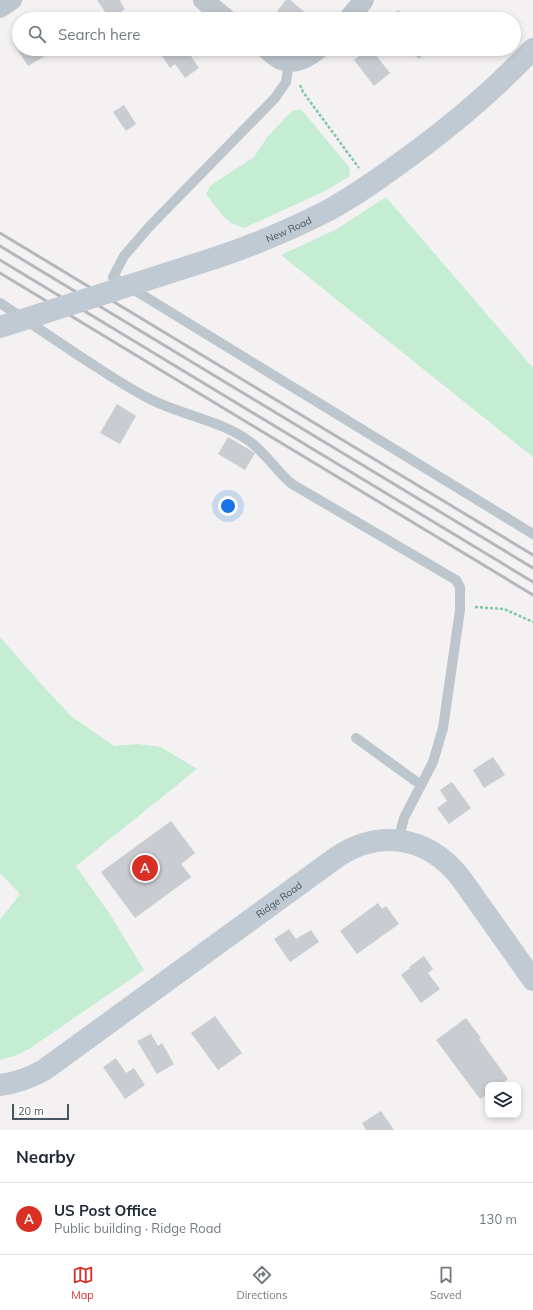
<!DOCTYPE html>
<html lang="en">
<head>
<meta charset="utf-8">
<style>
  body { margin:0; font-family:Mulish,sans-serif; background:#f6f6f7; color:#1f2937 }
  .controls { position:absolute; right:12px; bottom:12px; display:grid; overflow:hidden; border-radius:8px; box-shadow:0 2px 6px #0003 }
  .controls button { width:36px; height:36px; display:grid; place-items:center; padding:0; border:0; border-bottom:1px solid #e0e1e3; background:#fff; color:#1f2937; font:20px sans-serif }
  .scale { position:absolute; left:12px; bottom:10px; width:57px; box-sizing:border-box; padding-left:4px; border:2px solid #4a555d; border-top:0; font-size:11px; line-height:14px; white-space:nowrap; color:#4a555d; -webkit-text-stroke:3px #fff; paint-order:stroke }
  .you { position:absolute; left:228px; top:506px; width:14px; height:14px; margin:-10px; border:3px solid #fff; border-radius:50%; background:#1a73e8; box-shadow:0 0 0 6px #1a73e833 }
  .badge { display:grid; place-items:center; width:26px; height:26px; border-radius:50%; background:#d93025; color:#fff; font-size:13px; font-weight:700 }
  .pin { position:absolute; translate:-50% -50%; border:2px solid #fff; box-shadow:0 1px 4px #0006 }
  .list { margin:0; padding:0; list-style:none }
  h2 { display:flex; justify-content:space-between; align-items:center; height:52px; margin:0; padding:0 16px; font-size:17px }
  h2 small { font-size:13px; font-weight:400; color:#747a83 }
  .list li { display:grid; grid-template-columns:26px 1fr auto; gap:12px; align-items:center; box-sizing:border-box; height:72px; padding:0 16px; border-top:1px solid #e0e1e3 }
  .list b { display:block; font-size:15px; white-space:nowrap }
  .list p { margin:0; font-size:13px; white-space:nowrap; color:#747a83 }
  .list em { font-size:13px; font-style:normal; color:#747a83 }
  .icon { flex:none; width:22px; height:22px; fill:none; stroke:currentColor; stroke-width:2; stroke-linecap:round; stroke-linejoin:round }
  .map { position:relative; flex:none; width:533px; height:1130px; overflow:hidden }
  .search { position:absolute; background:#fff; box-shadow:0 2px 6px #0003; left:12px; right:12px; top:12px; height:44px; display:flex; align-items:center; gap:10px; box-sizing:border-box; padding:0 14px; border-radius:22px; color:#747a83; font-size:15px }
  .sheet { height:124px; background:#fff }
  nav { display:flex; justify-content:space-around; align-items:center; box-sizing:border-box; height:56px; border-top:1px solid #e0e1e3; background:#fff; font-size:11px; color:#747a83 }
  nav a { display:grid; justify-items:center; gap:2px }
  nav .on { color:#d93025 }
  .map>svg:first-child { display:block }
  .green { fill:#c4edd3 }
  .building { fill:#c9ccd0 }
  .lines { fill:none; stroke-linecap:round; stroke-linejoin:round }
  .path { stroke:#7fc8a2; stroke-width:2.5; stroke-dasharray:3 2; stroke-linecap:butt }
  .lane { stroke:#bec6cd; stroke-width:10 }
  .street { stroke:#bec6cd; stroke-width:20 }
  .secondary { stroke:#c1cad3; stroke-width:22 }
  .rail { stroke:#b4b7bb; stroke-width:3 }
  .secondary-bridge { stroke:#c1cad3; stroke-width:22 }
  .labels { text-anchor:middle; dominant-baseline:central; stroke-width:4; stroke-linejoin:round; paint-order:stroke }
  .street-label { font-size:10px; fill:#4a555d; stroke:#fff }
</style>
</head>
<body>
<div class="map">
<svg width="533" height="1130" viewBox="0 0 533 1130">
  <rect width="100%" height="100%" fill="#f3f1f1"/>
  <!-- green -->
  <g class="green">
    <path d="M293 110H302L349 167 350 176 325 191 244 228 231 223 223 216 206 194 210 186 254 157 268 136Z"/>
    <path d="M386 197 533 368V457L281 255 337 229Z"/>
    <path d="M0 637 41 684 71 716 114 746 137 744 161 747 197 769 76 866 111 916 144 970 29 1049 17 1055 0 1060V920L20 894 0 873Z"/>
  </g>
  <!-- building -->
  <g class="building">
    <path d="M97 0H121L120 1 125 9 110 19Z"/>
    <path d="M286 0H290L307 14 303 19H271Z"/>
    <path d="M398 10 408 19H390Z"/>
    <path d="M19 39V49H41L45 56 28 66 13 43Z"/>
    <path d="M160 49H192L193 50 189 53 199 68 185 78 175 64 170 68 158 50Z"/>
    <path d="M368 49H371L390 73 374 86 354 60Z"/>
    <path d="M408 49H428L419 59Z"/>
    <path d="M124 105 136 124 126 131 113 112Z"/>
    <path d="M117 404 136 416 120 444 100 433Z"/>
    <path d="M228 437 255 453 245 470 218 454Z"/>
    <path d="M493 757 505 775 484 788 473 770Z"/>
    <path d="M452 782 471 808 449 824 437 808 447 801 440 790Z"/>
    <path d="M171 821 195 853 181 864 191 877 135 918 101 872Z"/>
    <path d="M378 903 382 909 386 906 399 924 357 954 340 931Z"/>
    <path d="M289 929 296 939 311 930 319 942 290 962 274 939Z"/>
    <path d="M424 956 433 969 428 973 440 989 421 1003 401 975 410 968 409 967Z"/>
    <path d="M215 1016 242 1053 218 1070 191 1033Z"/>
    <path d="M466 1018 481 1038 479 1039 508 1079 500 1085H488V1094L480 1099 436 1040Z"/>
    <path d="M151 1034 158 1046 162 1043 174 1064 157 1074 137 1041Z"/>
    <path d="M116 1058 126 1073 134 1068 145 1085 125 1099 103 1067Z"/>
    <path d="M381 1111 394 1130H366L362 1123Z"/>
  </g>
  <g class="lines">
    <!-- path -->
    <g class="path">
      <path d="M300 85 303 92 359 168"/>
      <path d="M475 607 504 609 533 622"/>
    </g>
    <!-- lane -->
    <g class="lane">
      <path d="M289 62 286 82 275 98 149 227 124 256 113 277 533 534"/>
      <path d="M0 303C27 321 54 339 81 357 103 371 123 385 146 397 179 415 218 419 249 441 266 453 276 471 292 484L456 580 460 587V610L443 728 433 762 404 818 398 841"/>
      <path d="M356 738 421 785"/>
    </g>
    <!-- street -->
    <g class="street">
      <path d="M203 0 227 19"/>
      <path d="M0 8 12 0"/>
      <path d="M348 19 364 0"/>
      <path d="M266 49C271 53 276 58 281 60 294 66 309 57 319 49"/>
    </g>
    <!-- secondary -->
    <g class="secondary">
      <path id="s1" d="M215 258C254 245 292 229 329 210 358 194 384 175 410 156 454 124 495 89 533 49"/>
      <path id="s2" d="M0 1085C16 1083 30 1078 44 1070L337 857C380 828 428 837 460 877L533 980"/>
    </g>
    <!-- rail -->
    <g class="rail">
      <path d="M0 233 533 555"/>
      <path d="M0 246 533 568"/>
      <path d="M0 260 533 582"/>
      <path d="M0 273 533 595"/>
    </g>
    <!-- secondary-bridge -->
    <path class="secondary-bridge" d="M0 327 215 258"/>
  </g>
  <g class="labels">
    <!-- street labels -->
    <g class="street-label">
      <text stroke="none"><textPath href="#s1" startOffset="79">New Road</textPath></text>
      <text stroke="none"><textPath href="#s2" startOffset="337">Ridge Road</textPath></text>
    </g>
  </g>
</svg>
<div class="controls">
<button><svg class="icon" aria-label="layers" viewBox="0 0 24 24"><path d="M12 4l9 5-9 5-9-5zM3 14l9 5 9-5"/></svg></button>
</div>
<div class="scale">20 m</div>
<div class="you"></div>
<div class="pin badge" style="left:145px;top:868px">A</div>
<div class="search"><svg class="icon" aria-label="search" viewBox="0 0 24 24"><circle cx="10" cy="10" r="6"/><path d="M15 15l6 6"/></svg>Search here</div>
</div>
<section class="sheet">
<h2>Nearby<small></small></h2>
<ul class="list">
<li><span class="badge">A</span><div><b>US Post Office</b><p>Public building · Ridge Road</p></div><em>130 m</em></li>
</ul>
</section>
<nav>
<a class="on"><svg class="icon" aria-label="map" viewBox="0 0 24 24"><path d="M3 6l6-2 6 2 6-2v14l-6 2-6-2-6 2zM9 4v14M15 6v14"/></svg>Map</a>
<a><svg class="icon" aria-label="directions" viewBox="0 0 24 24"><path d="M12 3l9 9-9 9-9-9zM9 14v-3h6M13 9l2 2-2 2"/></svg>Directions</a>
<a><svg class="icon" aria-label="saved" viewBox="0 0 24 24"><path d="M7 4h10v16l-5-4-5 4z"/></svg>Saved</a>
</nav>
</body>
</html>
